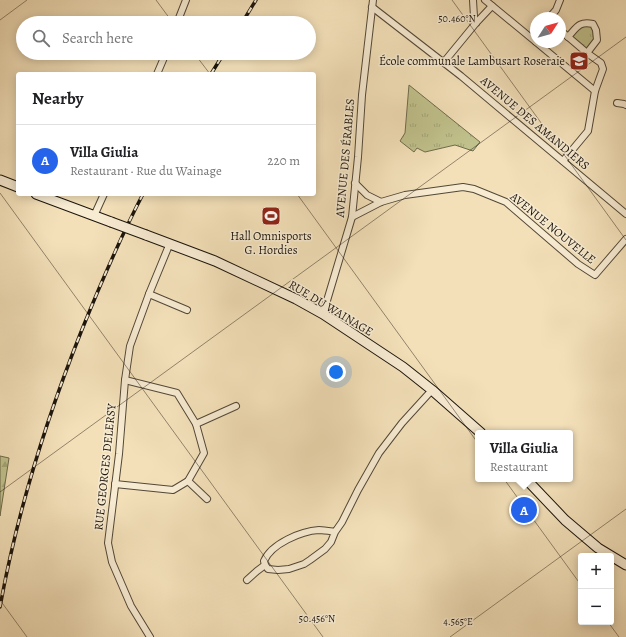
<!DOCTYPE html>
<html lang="en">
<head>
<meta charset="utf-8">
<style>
  body { margin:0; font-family:Alegreya,serif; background:#f6f6f6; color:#202124 }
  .controls { position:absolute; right:12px; bottom:12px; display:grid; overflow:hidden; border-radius:4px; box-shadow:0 2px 10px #0003 }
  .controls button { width:36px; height:36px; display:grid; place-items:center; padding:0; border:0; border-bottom:1px solid #e0e0e0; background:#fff; color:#202124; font:20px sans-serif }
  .compass { position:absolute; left:530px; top:12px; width:36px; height:36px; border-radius:50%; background:#fff; box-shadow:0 2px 10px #0003; rotate:54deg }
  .you { position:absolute; left:336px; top:372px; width:14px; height:14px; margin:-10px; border:3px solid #fff; border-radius:50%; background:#1a73e8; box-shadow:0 0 0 6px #1a73e833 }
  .badge { display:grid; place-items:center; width:26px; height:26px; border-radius:50%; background:#2563eb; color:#fff; font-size:13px; font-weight:700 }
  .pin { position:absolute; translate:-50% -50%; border:2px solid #fff; box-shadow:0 1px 4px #0006 }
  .popup { position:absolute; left:475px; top:430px; width:98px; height:52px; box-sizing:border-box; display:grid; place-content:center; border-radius:4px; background:#fff; filter:drop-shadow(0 1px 3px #0005); font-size:13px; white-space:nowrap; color:#757577 }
  .popup b { font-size:15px; color:#202124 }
  .popup::after { content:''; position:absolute; left:50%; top:100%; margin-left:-8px; border:8px solid transparent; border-top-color:#fff }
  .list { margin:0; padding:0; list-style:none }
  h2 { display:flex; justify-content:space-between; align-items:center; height:52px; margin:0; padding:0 16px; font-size:17px }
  h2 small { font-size:13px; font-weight:400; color:#757577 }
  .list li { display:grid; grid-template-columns:26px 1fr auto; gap:12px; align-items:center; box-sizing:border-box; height:72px; padding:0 16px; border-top:1px solid #e0e0e0 }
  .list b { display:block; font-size:15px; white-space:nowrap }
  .list p { margin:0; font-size:13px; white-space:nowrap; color:#757577 }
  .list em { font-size:13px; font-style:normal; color:#757577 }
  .icon { flex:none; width:22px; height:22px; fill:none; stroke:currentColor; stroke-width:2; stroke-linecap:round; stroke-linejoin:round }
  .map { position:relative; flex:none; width:626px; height:637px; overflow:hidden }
  .search { position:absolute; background:#fff; box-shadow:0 2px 10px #0003; left:16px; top:16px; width:300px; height:44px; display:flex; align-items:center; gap:10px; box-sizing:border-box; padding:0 14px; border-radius:22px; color:#757577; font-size:15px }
  .panel { position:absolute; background:#fff; box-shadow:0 2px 10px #0003; left:16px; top:72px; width:300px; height:124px; border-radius:4px }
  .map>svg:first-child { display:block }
  .grass { fill:url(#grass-tufts); stroke:#6e6b4c }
  .forest { fill:url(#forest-firs); stroke:#6e6b4c }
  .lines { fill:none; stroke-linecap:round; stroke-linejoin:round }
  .street-casing { stroke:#524837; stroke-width:8 }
  .secondary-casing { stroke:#1c150c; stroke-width:11 }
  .street { stroke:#f7ebd2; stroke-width:6 }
  .secondary { stroke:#f7ebd2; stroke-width:9 }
  .rail-casing { stroke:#1c150c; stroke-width:3.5 }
  .rail { stroke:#f7ebd2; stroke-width:2; stroke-dasharray:6; stroke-linecap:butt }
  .secondary-bridge-casing { stroke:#1c150c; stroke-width:11; stroke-linecap:butt }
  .secondary-bridge { stroke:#f7ebd2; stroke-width:9 }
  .ticks { fill:none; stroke:#1c150c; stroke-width:1; stroke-opacity:0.45 }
  .labels { text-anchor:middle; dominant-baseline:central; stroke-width:3; stroke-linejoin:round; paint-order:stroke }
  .poi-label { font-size:12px; fill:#1c150c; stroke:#f7ebd2; text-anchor:end }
  .street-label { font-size:12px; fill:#1c150c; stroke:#f7ebd2 }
  .ticks-label { font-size:10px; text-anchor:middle; fill:#1c150c; stroke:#f7ebd2; stroke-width:3; stroke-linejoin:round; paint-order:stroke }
</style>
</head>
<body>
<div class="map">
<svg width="626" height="637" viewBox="0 0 626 637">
  <defs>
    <pattern id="grass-tufts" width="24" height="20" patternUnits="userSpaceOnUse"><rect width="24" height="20" fill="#c0c18c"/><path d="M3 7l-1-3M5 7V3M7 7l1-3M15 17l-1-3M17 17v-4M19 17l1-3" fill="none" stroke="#a4a578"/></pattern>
    <pattern id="forest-firs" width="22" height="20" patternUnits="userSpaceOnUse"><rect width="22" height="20" fill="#c0c18c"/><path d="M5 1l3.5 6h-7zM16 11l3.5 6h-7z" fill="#a4a578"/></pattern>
  </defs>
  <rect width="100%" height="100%" fill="#f3e0b9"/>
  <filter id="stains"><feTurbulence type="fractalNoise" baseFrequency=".005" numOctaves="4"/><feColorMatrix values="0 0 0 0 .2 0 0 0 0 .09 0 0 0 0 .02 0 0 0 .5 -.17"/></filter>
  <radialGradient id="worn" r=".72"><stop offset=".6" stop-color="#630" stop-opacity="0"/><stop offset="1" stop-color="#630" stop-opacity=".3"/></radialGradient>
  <!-- grass -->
  <g class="grass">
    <path d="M582 26H591L593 28 594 39 586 49 571 37Z"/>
    <path d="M409 85 480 142 473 151 455 145 425 152 417 148 414 152 400 141 405 133Z"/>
  </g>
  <!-- forest -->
  <path class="forest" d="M0 456 9 458 0 516Z"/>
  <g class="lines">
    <!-- street casing -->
    <g class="street-casing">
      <g id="street">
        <path d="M473 0 474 17 476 23"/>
        <path d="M485 0 536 42"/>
        <path d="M372 7 461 76 626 214"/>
        <path d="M549 18 556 10 560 0"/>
        <path d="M177 23 186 0"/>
        <path d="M560 30 587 53 601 63 603 69 595 91 588 131 563 161"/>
        <path d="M568 37C577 27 579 21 593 24L596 30 597 40 587 53"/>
        <path d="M536 42 595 91"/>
        <path d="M444 62 476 23 492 6"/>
        <path d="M157 74 166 53"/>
        <path d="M617 103 624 104 626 105"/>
        <path d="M355 183 367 195 381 202"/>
        <path d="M94 216 104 194"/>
        <path d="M352 217 381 202 405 195 463 187 474 189 506 202 578 264 595 275 626 239"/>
        <path d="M149 294 187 310"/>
        <path d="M323 314 352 217 358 157 362 95 373 0"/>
        <path d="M196 424 236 406"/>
        <path d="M188 481 207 499"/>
        <path d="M115 484 173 490 188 481 204 453 196 424 177 393 125 380"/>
        <path d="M335 532C329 531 324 530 319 530 301 531 271 544 264 561L265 565 268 569 278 570 289 569 304 564 310 560 325 549 331 542 335 532 342 522 358 490 379 453 402 423 432 390"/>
        <path d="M247 580 257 571 265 565"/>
        <path d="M150 637 131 606 112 562 108 543 119 454 125 380 130 346 149 294 170 243"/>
      </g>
    </g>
    <!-- secondary casing -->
    <g class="secondary-casing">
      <g id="secondary">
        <path d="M0 180 18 187"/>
        <path d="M36 194 111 222"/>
        <path d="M146 235 215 261 296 299 323 314 403 367 432 390 481 433"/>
        <path d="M526 479 565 520 598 548 626 565"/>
      </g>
    </g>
    <!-- street -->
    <use href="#street" class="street"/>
    <!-- secondary -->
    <use href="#secondary" class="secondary"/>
    <!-- rail casing -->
    <g class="rail-casing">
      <g id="rail">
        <path d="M242 23 256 0"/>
        <path d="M211 74 224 53"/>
        <path d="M0 607C17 513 46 420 81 332 100 285 120 238 143 194"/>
      </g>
    </g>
    <!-- rail -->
    <use href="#rail" class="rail"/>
    <!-- secondary-bridge casing -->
    <g class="secondary-bridge-casing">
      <path id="secondary-bridge" d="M111 222 146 235"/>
    </g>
    <!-- secondary-bridge -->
    <use href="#secondary-bridge" class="secondary-bridge"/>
  </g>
  <!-- ticks -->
  <path class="ticks" d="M156 0 173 23M452 0 626 240M0 20 27 0M194 53 210 74M0 193 323 637M297 194 581 585M0 492 626 37M0 600 27 637M608 622 619 637M450 637 626 509"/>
  <!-- icons -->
  <defs>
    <g id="school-square" transform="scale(1)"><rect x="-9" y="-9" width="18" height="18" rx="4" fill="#8f2418" stroke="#f7ebd2"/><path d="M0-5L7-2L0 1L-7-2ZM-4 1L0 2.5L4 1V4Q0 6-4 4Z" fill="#fff"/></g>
    <g id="stadium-square" transform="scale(1)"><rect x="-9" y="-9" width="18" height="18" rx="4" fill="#8f2418" stroke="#f7ebd2"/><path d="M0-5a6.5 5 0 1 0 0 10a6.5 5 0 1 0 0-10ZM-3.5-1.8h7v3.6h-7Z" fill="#fff"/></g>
  </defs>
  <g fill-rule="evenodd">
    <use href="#school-square" x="579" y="61"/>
    <use href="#stadium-square" x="271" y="216"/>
  </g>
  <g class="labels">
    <!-- poi labels -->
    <g class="poi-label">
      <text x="565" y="61">École communale Lambusart Roseraie</text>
      <text x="271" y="236" text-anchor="middle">Hall Omnisports<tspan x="271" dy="14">G. Hordies</tspan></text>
    </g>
    <!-- street labels -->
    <g class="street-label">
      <text transform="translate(535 123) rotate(40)">AVENUE DES AMANDIERS</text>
      <text transform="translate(345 158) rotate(-85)">AVENUE DES ÉRABLES</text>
      <text transform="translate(553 228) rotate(39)">AVENUE NOUVELLE</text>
      <text transform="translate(331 308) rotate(31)">RUE DU WAINAGE</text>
      <text transform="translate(105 467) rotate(-84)">RUE GEORGES DELERSY</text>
    </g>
  </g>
  <g class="ticks-label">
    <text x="457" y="22">50.460°N</text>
    <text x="317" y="622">50.456°N</text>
    <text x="458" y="625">4.565°E</text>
  </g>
  <rect width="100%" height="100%" filter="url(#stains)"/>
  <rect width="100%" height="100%" fill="url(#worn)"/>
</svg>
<div class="controls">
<button>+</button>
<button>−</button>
</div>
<svg class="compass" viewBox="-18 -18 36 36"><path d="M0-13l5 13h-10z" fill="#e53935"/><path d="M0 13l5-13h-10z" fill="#757577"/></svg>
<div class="you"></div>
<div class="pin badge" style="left:524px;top:510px">A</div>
<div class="popup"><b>Villa Giulia</b>Restaurant</div>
<div class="search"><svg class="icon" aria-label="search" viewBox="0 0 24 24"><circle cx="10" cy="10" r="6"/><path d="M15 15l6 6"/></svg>Search here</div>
<section class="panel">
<h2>Nearby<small></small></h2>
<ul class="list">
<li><span class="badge">A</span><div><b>Villa Giulia</b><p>Restaurant · Rue du Wainage</p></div><em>220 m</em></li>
</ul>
</section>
</div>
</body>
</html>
